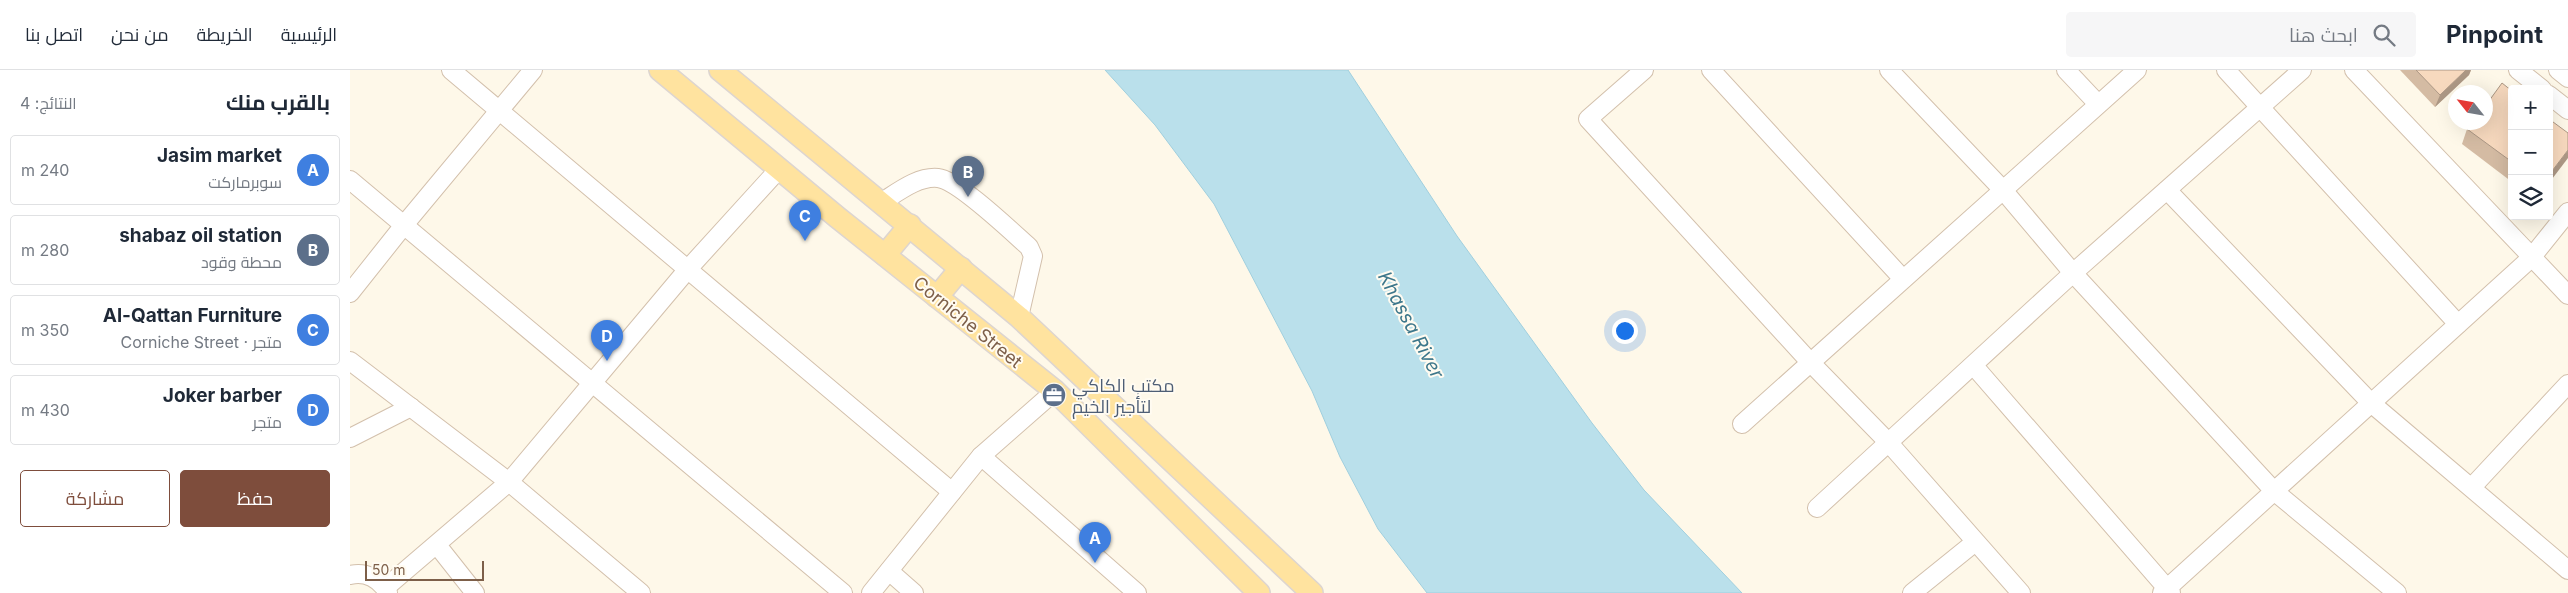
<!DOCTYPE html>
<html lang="ar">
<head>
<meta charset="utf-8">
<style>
  body { margin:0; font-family:Inter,Cairo,sans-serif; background:#f6f6f7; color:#1f2937; direction:rtl }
  .controls { position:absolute; right:15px; top:15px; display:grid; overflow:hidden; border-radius:5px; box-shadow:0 5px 20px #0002 }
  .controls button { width:45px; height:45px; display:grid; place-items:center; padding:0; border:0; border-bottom:1px solid #e0e1e3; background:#fff; color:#1f2937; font:25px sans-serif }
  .compass { position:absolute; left:2098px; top:15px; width:45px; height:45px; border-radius:50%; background:#fff; box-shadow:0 5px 20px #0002; rotate:301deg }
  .scale { position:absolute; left:15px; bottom:12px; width:119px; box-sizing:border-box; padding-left:5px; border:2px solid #7d5f49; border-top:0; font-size:14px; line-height:18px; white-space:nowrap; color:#7d5f49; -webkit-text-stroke:4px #fffbf1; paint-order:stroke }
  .you { position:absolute; left:1274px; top:260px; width:18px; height:18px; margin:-12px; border:4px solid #fff; border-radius:50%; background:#1a73e8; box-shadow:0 0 0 8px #1a73e833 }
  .badge { display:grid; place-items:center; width:32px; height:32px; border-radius:50%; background:#7e4d3c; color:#fff; font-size:16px; font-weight:700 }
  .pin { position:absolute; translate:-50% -41px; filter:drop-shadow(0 1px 2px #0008) }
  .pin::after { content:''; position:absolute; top:26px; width:18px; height:15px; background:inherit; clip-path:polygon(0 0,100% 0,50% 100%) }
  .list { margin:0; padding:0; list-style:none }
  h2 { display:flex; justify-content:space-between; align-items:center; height:65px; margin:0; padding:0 20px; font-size:21px }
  h2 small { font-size:16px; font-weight:400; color:#747a83 }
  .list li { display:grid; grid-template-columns:32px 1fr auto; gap:15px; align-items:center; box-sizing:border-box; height:70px; margin:0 10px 10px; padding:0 10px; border:1px solid #e0e1e3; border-radius:5px }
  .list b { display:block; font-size:19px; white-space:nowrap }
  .list p { margin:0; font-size:16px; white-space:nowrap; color:#747a83 }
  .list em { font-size:16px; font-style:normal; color:#747a83 }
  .actions { display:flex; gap:10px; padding:15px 20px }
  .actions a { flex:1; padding:11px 0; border:1px solid #7e4d3c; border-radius:5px; text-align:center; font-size:18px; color:#7e4d3c }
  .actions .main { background:#7e4d3c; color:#fff }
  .icon { flex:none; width:28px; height:28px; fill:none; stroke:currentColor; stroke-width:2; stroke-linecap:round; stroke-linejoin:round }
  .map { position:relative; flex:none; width:2218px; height:523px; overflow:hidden; direction:ltr }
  header { display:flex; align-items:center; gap:30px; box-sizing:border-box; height:70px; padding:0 25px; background:#fff; border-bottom:1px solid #e0e1e3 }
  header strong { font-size:24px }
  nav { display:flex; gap:28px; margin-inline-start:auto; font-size:18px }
  .search { width:350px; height:45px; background:#f6f6f7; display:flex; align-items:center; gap:12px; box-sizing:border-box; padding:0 18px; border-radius:5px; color:#747a83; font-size:19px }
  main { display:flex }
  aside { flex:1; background:#fff }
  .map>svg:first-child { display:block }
  .water { fill:#bae0eb; stroke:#a0cfde }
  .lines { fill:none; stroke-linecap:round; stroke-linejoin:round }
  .minor-casing { stroke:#d3c0ac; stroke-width:20 }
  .major-casing { stroke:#ddd5d0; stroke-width:24 }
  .minor { stroke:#fff; stroke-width:18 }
  .major { stroke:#ffe39f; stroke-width:21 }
  .wall { fill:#d4bba3 }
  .shaded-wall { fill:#ad9885 }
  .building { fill:#f7d9be; stroke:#ad9885 }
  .labels { text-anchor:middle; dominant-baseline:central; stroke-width:4; stroke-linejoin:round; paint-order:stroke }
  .street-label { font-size:18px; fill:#7d5f49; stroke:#fffbf1 }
  .service-label { font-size:18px; fill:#4e5e75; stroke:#fffbf1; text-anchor:start }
  .water-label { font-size:19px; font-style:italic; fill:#3d778b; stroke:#fffbf1 }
</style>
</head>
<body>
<header>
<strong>Pinpoint</strong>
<div class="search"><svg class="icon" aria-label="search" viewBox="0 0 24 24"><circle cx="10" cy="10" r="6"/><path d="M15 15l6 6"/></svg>ابحث هنا</div>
<nav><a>الرئيسية</a><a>الخريطة</a><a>من نحن</a><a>اتصل بنا</a></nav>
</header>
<main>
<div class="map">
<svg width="2218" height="523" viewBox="0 0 2218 523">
  <rect width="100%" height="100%" fill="#fef8e9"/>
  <!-- water -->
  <path class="water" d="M755 0H998L1107 166 1242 353 1294 420 1392 523H1077L1028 459 990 387 962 321 864 134 805 55Z"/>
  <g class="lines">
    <!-- minor casing -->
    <g class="minor-casing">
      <g id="minor">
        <path d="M101 0 602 422"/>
        <path d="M1294 0 1238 49 1460 292 1539 373 1671 523"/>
        <path d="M1361 0 1553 209"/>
        <path d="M1539 0 1653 120 1723 203 1924 421 2047 523"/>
        <path d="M1716 0 1748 34"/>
        <path d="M1876 0 2108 254"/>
        <path d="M2004 0 2218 225"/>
        <path d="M2168 0 2192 19"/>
        <path d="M2208 0 2218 8"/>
        <path d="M2199 25 2218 40"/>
        <path d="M0 110 493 523"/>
        <path d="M1817 120 2021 333 2218 500"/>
        <path d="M532 132C548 122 568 106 588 108 608 110 661 161 679 177L683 186 669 247"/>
        <path d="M0 223 54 155 183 0"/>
        <path d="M0 291 159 412 291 523"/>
        <path d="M1624 296 1821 523"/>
        <path d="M1392 354 1787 0"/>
        <path d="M0 368 61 337"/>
        <path d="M631 386 787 523"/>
        <path d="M2122 417 2218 314"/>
        <path d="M1467 438 1723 203 1952 0"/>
        <path d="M87 475 125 523"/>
        <path d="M539 501 564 523"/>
        <path d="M0 505C16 501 30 509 38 523"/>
        <path d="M35 518 159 412 338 199 429 99"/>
        <path d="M521 523 631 386 705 321"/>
        <path d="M1562 523 1624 473"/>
        <path d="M1812 523 2181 188 2218 142"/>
      </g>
    </g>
    <!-- major casing -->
    <g class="major-casing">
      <g id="major">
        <path d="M310 0 487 147 705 321 909 523"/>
        <path d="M370 0 669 247 962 523"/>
        <path d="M535 185 560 155"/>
        <path d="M587 227 611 198"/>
      </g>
    </g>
    <!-- minor -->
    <use href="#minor" class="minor"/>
    <!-- major -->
    <use href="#major" class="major"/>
  </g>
  <!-- wall -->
  <g class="wall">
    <path d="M2050 0H2121L2119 5 2085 37Z"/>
    <path d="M2162 21V112L2112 74 2117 59Z"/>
  </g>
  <!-- shaded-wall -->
  <g class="shaded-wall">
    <path d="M2116 0H2121L2119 5 2085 37 2090 25Z"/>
    <path d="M2218 80V88L2199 113V105Z"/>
  </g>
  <!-- building -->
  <g class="building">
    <path d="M2066 0H2116L2090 25Z"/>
    <path d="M2152 13 2162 21V92L2117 59 2122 52H2136V35Z"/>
    <path d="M2199 49 2218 63V80L2199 105Z"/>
  </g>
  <!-- icons -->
  <defs>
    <g id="office-disc" transform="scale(1.25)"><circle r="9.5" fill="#5c6f8a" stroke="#fffbf1"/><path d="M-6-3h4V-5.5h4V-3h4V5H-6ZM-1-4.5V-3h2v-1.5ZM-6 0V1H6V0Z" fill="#fff"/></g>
  </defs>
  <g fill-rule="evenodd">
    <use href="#office-disc" x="704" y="325"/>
  </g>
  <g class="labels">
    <!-- street labels -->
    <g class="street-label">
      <text transform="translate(618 252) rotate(39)">Corniche Street</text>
    </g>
    <!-- service labels -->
    <g class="service-label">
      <text x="722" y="315">مكتب الكاكي<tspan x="722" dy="21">لتأجير الخيم</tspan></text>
    </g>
    <!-- water labels -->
    <g class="water-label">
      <text transform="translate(1061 255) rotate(62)">Khassa River</text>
    </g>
  </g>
</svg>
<div class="controls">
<button>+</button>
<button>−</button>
<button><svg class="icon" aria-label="layers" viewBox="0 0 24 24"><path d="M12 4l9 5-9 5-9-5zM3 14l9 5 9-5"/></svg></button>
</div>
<svg class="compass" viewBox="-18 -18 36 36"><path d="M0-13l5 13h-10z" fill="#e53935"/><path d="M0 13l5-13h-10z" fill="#747a83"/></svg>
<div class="scale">50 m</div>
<div class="you"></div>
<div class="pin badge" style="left:745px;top:493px;background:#3f7fe0">A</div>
<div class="pin badge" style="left:618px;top:127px;background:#5c6f8a">B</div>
<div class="pin badge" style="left:455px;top:171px;background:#3f7fe0">C</div>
<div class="pin badge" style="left:257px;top:291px;background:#3f7fe0">D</div>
</div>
<aside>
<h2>بالقرب منك<small>النتائج: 4</small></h2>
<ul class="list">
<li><span class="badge" style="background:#3f7fe0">A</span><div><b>Jasim market</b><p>سوبرماركت</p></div><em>240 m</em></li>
<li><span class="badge" style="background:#5c6f8a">B</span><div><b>shabaz oil station</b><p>محطة وقود</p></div><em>280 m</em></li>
<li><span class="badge" style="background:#3f7fe0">C</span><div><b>Al-Qattan Furniture</b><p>متجر · Corniche Street</p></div><em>350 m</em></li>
<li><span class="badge" style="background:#3f7fe0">D</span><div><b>Joker barber</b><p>متجر</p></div><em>430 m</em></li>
</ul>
<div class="actions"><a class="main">حفظ</a><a>مشاركة</a></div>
</aside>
</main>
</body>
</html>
